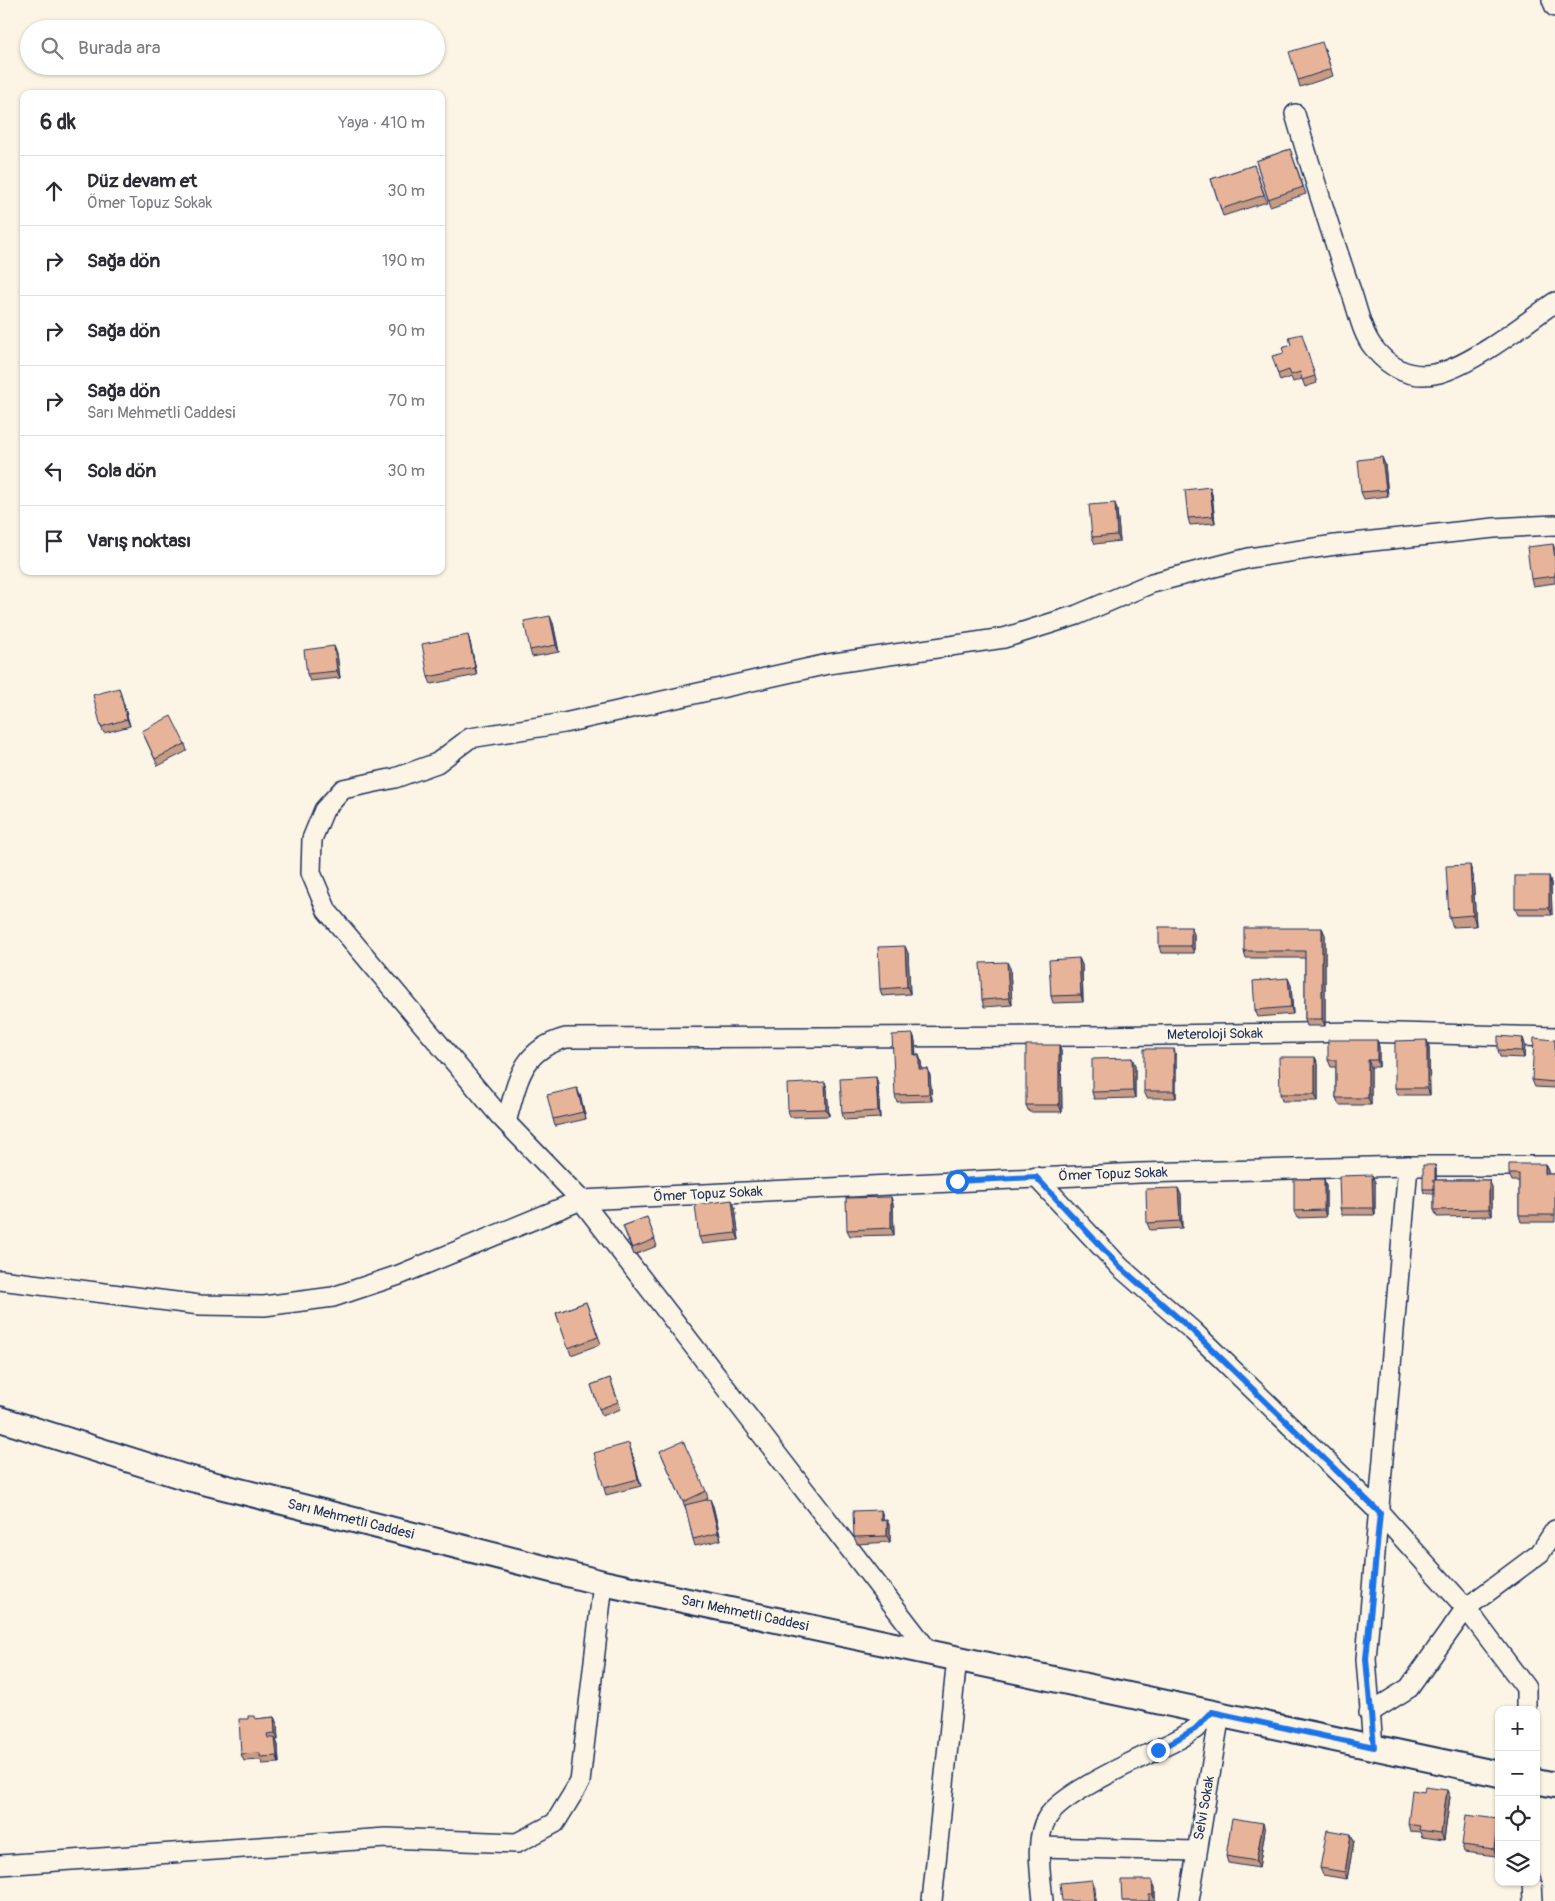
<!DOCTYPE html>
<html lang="tr">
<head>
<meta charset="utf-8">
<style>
  body { margin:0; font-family:Pangolin,sans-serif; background:#f7f7f7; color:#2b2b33 }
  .controls { position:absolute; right:15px; bottom:15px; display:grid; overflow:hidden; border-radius:10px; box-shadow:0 1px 4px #0004 }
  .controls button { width:45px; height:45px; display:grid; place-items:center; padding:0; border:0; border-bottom:1px solid #e1e1e2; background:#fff; color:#2b2b33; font:25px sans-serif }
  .stop { position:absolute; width:15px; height:15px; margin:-11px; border:4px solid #1a73e8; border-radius:50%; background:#fff }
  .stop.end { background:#1a73e8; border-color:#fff; box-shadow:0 1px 5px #0008 }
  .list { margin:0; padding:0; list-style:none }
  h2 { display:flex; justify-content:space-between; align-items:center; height:65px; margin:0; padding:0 20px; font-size:21px }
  h2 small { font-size:16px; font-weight:400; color:#7c7c81 }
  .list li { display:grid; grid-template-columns:32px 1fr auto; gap:15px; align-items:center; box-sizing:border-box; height:70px; padding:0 20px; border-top:1px solid #e1e1e2 }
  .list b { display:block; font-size:19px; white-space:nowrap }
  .list p { margin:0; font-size:16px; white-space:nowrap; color:#7c7c81 }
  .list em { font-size:16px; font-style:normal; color:#7c7c81 }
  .icon { flex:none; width:28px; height:28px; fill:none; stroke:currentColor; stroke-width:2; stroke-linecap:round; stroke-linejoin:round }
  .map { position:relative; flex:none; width:1555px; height:1901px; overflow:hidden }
  .search { position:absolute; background:#fff; box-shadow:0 1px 4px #0004; left:20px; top:20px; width:425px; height:55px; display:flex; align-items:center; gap:12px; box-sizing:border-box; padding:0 18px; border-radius:28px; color:#7c7c81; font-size:19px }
  .panel { position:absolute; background:#fff; box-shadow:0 1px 4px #0004; left:20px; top:90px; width:425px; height:485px; border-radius:10px }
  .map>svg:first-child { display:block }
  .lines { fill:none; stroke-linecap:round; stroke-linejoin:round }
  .minor-casing { stroke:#1b2f5e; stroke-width:22 }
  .tertiary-casing { stroke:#1b2f5e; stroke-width:28 }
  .minor { stroke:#fcf5e5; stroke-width:19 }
  .tertiary { stroke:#fcf5e5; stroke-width:24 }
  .wall { fill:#c79b84; stroke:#1b2f5e }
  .shaded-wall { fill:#a27e6b; stroke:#1b2f5e }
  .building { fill:#e7b499; stroke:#1b2f5e }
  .route { stroke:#1a73e8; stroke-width:6 }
  .labels { text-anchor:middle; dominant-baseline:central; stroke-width:4; stroke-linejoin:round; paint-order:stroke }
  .street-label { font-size:14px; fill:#1b2f5e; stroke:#fcf5e5 }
</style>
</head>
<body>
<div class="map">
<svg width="1555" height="1901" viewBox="0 0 1555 1901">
  <rect width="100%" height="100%" fill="#fcf5e5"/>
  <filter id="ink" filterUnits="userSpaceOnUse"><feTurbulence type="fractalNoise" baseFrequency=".02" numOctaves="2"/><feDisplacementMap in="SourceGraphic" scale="10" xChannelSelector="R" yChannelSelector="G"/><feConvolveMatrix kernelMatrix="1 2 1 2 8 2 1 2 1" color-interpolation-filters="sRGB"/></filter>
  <g filter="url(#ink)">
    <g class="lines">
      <!-- minor casing -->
      <g class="minor-casing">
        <g id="minor">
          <path d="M1552 0 1555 7"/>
          <path d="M1295 114C1312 172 1330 230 1350 288 1357 306 1361 332 1373 347 1390 369 1412 380 1439 373 1475 363 1524 324 1555 302"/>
          <path d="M506 1122C518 1082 520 1050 566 1038L1095 1036 1359 1032 1555 1037"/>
          <path d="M1036 1177 1120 1267 1193 1331 1380 1513 1466 1608 1526 1688V1710"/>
          <path d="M0 1280 200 1305 264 1306 333 1297 399 1275 581 1200 1140 1173 1408 1166H1555"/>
          <path d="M930 1653 581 1200 499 1115 327 911 311 873 312 839 324 810 343 789 395 778 437 763 470 738 564 723 828 664 1004 638 1077 615 1152 583 1249 558 1335 545 1494 528 1555 525"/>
          <path d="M1369 1713 1409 1688 1466 1608 1540 1553 1555 1530"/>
          <path d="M1373 1747 1366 1659 1408 1166"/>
          <path d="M1040 1847 1196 1851"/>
          <path d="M0 1865 386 1838 517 1843 555 1823 580 1782 603 1583"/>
          <path d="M1532 1882 1533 1901"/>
          <path d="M932 1901 957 1658"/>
          <path d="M1043 1901C1041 1878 1034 1838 1047 1818 1064 1790 1149 1755 1181 1738L1195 1729 1211 1712"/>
          <path d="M1189 1901 1220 1714"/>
        </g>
      </g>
      <!-- tertiary casing -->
      <g class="tertiary-casing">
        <g id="tertiary">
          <path d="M0 1419 184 1477 603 1583 1499 1774"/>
          <path d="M1536 1781 1555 1785"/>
        </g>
      </g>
      <!-- minor -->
      <use href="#minor" class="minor"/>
      <!-- tertiary -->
      <use href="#tertiary" class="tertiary"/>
    </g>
    <!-- wall -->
    <g class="wall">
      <path d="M1325 49 1333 76 1300 87 1298 80Z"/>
      <path d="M1290 149 1306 194 1270 206 1256 161Z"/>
      <path d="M1254 165 1267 202 1223 216 1211 179Z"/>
      <path d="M1304 341 1317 383 1305 387 1302 379 1293 382 1291 377 1280 381 1278 374 1284 353Z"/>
      <path d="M1385 464 1388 496 1364 499 1361 492Z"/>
      <path d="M1212 494 1215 523 1190 525 1188 518Z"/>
      <path d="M1115 503 1117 510 1120 541 1095 544 1092 537Z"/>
      <path d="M1553 544 1555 549V583L1533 586 1531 579Z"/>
      <path d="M553 623 559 652 532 657 530 650Z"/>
      <path d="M470 642 477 675 431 684 428 677Z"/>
      <path d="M337 653 340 678 310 681 307 674Z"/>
      <path d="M121 695 130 726 104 733 101 727Z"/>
      <path d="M142 731 185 744 187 751 158 766Z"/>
      <path d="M1473 875 1476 926 1453 927 1449 917Z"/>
      <path d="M1549 876 1551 883 1552 915H1518L1515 908Z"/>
      <path d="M1322 928 1325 935V1026H1307L1305 1019V958H1246L1244 951Z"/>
      <path d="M1194 934V953H1161L1159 946Z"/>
      <path d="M908 953 910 994 882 996 880 989Z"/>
      <path d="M1079 958 1082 965 1083 1002 1053 1003 1051 996Z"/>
      <path d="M1010 968 1012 1005 984 1007 982 1000Z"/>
      <path d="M1291 985 1293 1014 1258 1017 1255 1010Z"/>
      <path d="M913 1034 915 1041 916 1055H919L921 1062 922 1069H928L930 1076 932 1101 897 1102 895 1095Z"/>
      <path d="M1523 1038 1525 1045 1524 1058 1500 1057 1498 1050Z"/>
      <path d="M1377 1040 1379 1047V1067H1371V1105H1339L1336 1098V1067H1331L1328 1060Z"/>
      <path d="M1427 1040 1429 1047 1430 1095H1398L1395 1088Z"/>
      <path d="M1555 1040V1088L1535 1087 1532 1080Z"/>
      <path d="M1059 1045 1061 1051 1062 1112H1029L1026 1105Z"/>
      <path d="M1176 1056V1098H1147L1144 1091Z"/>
      <path d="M1315 1057 1318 1064V1101H1282L1280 1094Z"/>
      <path d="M1135 1065V1098L1094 1099 1092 1092Z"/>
      <path d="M825 1082 827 1089 829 1116 790 1117 788 1110Z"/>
      <path d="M878 1084 880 1118 844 1120 842 1113Z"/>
      <path d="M580 1095 586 1119 555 1126 553 1119Z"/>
      <path d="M1545 1164 1548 1171V1174H1555V1222H1521L1519 1215V1181H1512L1509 1174Z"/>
      <path d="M1435 1165 1436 1169V1180H1489L1492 1187V1216L1437 1217 1434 1210V1193H1424L1423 1189Z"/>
      <path d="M1324 1179 1326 1186V1217L1297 1218 1294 1211Z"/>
      <path d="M1375 1182V1215H1342L1340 1208Z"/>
      <path d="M1178 1188 1181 1195 1182 1228 1150 1230 1147 1223Z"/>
      <path d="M891 1197 893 1204 894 1235 850 1236 847 1230Z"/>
      <path d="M735 1207 739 1240 702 1244 699 1237Z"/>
      <path d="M647 1217 657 1246 634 1255 623 1226Z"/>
      <path d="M586 1302 601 1344 571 1355 556 1313Z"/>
      <path d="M610 1378 621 1409 602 1416 591 1385Z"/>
      <path d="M631 1450 641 1486 606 1495 604 1488Z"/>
      <path d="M660 1451 706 1491 708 1498 705 1500 713 1506 721 1540 695 1546 693 1539 686 1509Z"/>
      <path d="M881 1510 883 1517 884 1521 887 1520 890 1527V1542L857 1544 854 1537Z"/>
      <path d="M255 1716 256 1719 274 1717 277 1724 278 1740H276L278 1745 279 1763 262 1764 261 1760 244 1761 241 1754 248 1719Z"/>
      <path d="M1450 1797 1444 1840 1422 1837 1420 1832 1410 1831 1408 1824Z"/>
      <path d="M1498 1819 1499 1821V1838L1496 1856 1464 1852 1462 1845Z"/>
      <path d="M1265 1830 1259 1868 1228 1863 1226 1856Z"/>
      <path d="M1354 1841 1347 1879 1323 1875 1320 1868Z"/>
      <path d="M1155 1887V1901H1122Z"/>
    </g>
    <!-- shaded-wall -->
    <g class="shaded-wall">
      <path d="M1382 457 1385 464 1388 496 1386 490Z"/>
      <path d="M1210 487 1212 494 1215 523 1213 516Z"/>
      <path d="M1115 503 1117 510 1120 541 1117 535Z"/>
      <path d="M550 616 553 623 559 652 556 645Z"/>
      <path d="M468 635 470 642 477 675 475 668Z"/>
      <path d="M334 646 337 653 340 678 337 671Z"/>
      <path d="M119 688 121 695 130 726 127 719Z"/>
      <path d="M1470 865 1473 875 1476 926 1473 915Z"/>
      <path d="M1549 876 1551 883 1552 915 1549 908Z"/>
      <path d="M1191 927 1194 934V953L1191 946Z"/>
      <path d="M1322 928 1325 935V1026L1322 1019Z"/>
      <path d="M905 946 908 953 910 994 907 987Z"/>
      <path d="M1079 958 1082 965 1083 1002 1081 995Z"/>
      <path d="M1007 962 1010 968 1012 1005 1009 998Z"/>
      <path d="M1288 978 1291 985 1293 1014 1291 1007Z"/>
      <path d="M913 1034 915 1041 916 1062 914 1055Z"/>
      <path d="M1523 1038 1525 1045 1524 1058 1522 1051Z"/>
      <path d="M1377 1040 1379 1047V1067L1377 1060Z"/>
      <path d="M1427 1040 1429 1047 1430 1095 1427 1088Z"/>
      <path d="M1059 1045 1061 1051 1062 1112 1059 1105Z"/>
      <path d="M1174 1049 1176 1056V1098L1174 1091Z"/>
      <path d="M919 1055 921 1062 922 1076 919 1069Z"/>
      <path d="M1315 1057 1318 1064V1101L1315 1094Z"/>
      <path d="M1132 1058 1135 1065V1098L1133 1091Z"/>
      <path d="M1368 1060 1371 1067V1105L1368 1098Z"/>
      <path d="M928 1069 930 1076 932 1101 929 1094Z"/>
      <path d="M876 1077 878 1084 880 1118 878 1111Z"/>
      <path d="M825 1082 827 1089 829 1116 826 1109Z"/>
      <path d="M577 1088 580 1095 586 1119 583 1112Z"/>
      <path d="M1545 1164 1548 1171V1181L1545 1174Z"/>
      <path d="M1435 1165 1436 1169V1193L1435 1189Z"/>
      <path d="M1372 1175 1375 1182V1215L1373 1208Z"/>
      <path d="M1324 1179 1326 1186V1217L1324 1210Z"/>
      <path d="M1489 1180 1492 1187V1216L1489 1209Z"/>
      <path d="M1178 1188 1181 1195 1182 1228 1180 1221Z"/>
      <path d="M891 1197 893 1204 894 1235 891 1228Z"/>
      <path d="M732 1200 735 1207 739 1240 736 1233Z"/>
      <path d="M629 1443 631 1450 641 1486 638 1479Z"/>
      <path d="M710 1499 713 1506 721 1540 718 1533Z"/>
      <path d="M881 1510 883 1517 884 1528 881 1521Z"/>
      <path d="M887 1520 890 1527V1542L887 1536Z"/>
      <path d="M274 1717 277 1724 278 1740 275 1733Z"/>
      <path d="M275 1738 278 1745 279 1763 277 1756Z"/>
      <path d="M1447 1790 1450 1797 1444 1840 1441 1833Z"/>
      <path d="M1498 1819 1499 1821V1838L1496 1856 1494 1849Z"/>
      <path d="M1263 1823 1265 1830 1259 1868 1256 1861Z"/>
      <path d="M1351 1834 1354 1841 1347 1879 1345 1872Z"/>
      <path d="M1092 1880 1095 1887 1096 1901H1094Z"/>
      <path d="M1152 1880 1155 1887V1901L1153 1895Z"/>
    </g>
    <!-- building -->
    <g class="building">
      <path d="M1322 42 1331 69 1298 80 1289 52Z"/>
      <path d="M1290 149 1303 187 1268 199 1256 161Z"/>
      <path d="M1254 165 1264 195 1221 209 1211 179Z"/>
      <path d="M1302 334 1315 376 1302 380 1300 372 1291 375 1289 370 1278 374 1272 356 1284 353 1282 348 1291 345 1289 337Z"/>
      <path d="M1382 457 1386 490 1361 492 1358 460Z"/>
      <path d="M1210 487 1213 516 1188 518 1185 490Z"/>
      <path d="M1115 503 1117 535 1092 537 1089 505Z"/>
      <path d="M1553 544 1555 559V576L1531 579 1527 547Z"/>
      <path d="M550 616 556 645 530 650 524 621Z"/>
      <path d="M468 635 475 668 428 677 422 644Z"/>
      <path d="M334 646 337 671 307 674 304 650Z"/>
      <path d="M119 688 127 719 101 727 93 695Z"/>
      <path d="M171 716 185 744 155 759 142 731Z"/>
      <path d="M1470 865 1473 915 1449 917 1446 866Z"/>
      <rect x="1515" y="876" width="34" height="32"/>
      <rect x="1159" y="927" width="32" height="19"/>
      <path d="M1244 928H1322V1019H1305V951H1244Z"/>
      <path d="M905 946 907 987 880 989 878 947Z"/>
      <path d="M1079 958 1081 995 1051 996 1049 960Z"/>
      <path d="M1007 962 1009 998 982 1000 980 963Z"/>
      <path d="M1288 978 1291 1007 1255 1010 1253 981Z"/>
      <path d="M913 1034 914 1055H919V1069H928L929 1094 895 1095 892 1035Z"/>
      <path d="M1498 1036 1523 1038 1522 1051 1498 1050Z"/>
      <path d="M1534 1038 1555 1040V1082L1532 1080Z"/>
      <path d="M1328 1040H1377V1060H1368V1098H1336V1060H1328Z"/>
      <path d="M1427 1040V1088H1395V1041Z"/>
      <rect x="1026" y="1045" width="33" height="60"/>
      <rect x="1144" y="1049" width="30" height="42"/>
      <path d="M1279 1057H1315V1094H1280Z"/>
      <path d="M1132 1058 1133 1091 1092 1092V1059Z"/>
      <path d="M876 1077 878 1111 842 1113 840 1079Z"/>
      <path d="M825 1082 826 1109 788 1110 787 1084Z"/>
      <path d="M577 1088 583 1112 553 1119 547 1095Z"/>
      <path d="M1509 1164H1545V1174H1555V1215H1519V1174H1509Z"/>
      <path d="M1423 1165H1435V1180H1434V1189H1423Z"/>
      <path d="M1372 1175 1373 1208H1340L1339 1176Z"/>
      <path d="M1294 1179H1324V1210L1294 1211Z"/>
      <path d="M1434 1180H1489V1209L1434 1210Z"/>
      <path d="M1178 1188 1180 1221 1147 1223 1146 1189Z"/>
      <path d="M891 1197V1228L847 1230 846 1198Z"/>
      <path d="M732 1200 736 1233 699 1237 695 1205Z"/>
      <path d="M647 1217 655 1239 632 1248 623 1226Z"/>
      <path d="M586 1302 598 1337 568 1348 556 1313Z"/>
      <path d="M610 1378 618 1402 599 1409 591 1385Z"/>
      <path d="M683 1441 706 1491 683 1502 660 1451Z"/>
      <path d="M629 1443 638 1479 604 1488 594 1453Z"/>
      <path d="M710 1499 718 1533 693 1539 685 1505Z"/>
      <path d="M881 1510V1521L887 1520V1536L854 1537 853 1511Z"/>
      <path d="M248 1716H255V1719L274 1717 275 1733 267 1734 268 1738H275L277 1756 260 1757V1753L241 1754 239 1719H248Z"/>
      <path d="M1425 1787 1447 1790 1441 1833 1419 1830 1420 1826 1408 1824 1412 1790 1424 1792Z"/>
      <path d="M1466 1815 1498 1819 1494 1849 1462 1845Z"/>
      <path d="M1232 1818 1263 1823 1256 1861 1226 1856Z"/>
      <path d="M1327 1830 1351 1834 1345 1872 1320 1868Z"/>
      <path d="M1092 1880 1094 1901H1062L1060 1883Z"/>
      <path d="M1121 1880H1152L1153 1895H1149V1901H1122Z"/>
    </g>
  </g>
  <g class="lines" filter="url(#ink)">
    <!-- route -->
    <path class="route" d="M957 1181 1036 1177 1120 1267 1193 1331 1380 1513 1366 1659 1374 1747 1212 1712 1195 1729 1158 1750"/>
  </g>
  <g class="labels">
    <!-- street labels -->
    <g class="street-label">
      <text transform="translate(1215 1034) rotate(-1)">Meteroloji Sokak</text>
      <text transform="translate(1113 1174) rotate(-2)">Ömer Topuz Sokak</text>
      <text transform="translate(708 1194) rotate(-3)">Ömer Topuz Sokak</text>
      <text transform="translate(351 1519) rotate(14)">Sarı Mehmetli Caddesi</text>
      <text transform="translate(745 1613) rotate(12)">Sarı Mehmetli Caddesi</text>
      <text transform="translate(1204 1808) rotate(-80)">Selvi Sokak</text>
    </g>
  </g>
</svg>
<div class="controls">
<button>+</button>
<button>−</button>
<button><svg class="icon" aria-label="locate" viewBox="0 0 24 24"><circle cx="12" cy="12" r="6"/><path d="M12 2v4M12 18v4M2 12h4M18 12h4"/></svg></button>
<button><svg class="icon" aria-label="layers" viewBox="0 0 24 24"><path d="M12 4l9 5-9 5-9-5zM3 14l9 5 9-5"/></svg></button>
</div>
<div class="stop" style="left:957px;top:1181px"></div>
<div class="stop end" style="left:1158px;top:1750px"></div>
<div class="search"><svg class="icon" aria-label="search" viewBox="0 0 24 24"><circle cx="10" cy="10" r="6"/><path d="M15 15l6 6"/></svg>Burada ara</div>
<section class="panel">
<h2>6 dk<small>Yaya · 410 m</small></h2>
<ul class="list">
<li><svg class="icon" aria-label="ahead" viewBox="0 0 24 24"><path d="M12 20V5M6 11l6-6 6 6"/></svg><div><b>Düz devam et</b><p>Ömer Topuz Sokak</p></div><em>30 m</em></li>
<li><svg class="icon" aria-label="right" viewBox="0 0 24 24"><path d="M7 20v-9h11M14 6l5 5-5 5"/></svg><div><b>Sağa dön</b></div><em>190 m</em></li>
<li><svg class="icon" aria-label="right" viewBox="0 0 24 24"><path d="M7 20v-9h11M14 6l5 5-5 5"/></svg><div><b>Sağa dön</b></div><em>90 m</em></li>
<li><svg class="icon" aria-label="right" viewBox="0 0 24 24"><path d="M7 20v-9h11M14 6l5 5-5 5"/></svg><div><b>Sağa dön</b><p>Sarı Mehmetli Caddesi</p></div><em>70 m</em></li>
<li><svg class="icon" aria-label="left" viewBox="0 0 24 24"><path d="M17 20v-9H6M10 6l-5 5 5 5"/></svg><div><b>Sola dön</b></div><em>30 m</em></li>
<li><svg class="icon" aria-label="arrive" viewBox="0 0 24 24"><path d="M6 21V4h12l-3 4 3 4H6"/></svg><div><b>Varış noktası</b></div></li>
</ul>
</section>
</div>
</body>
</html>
